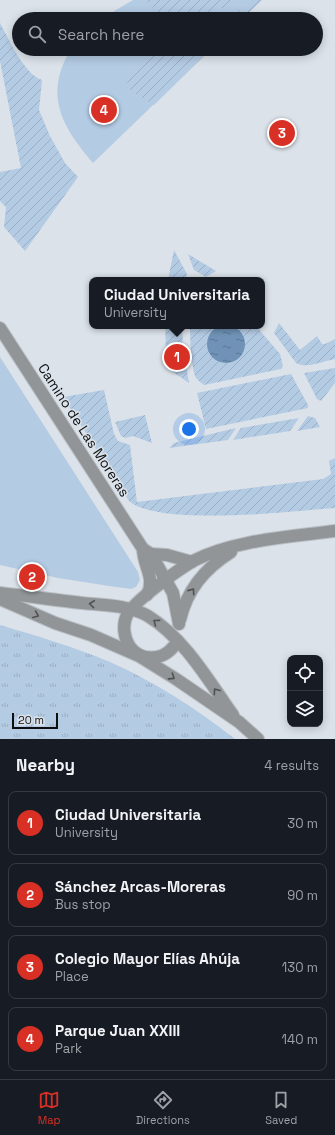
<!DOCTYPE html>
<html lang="en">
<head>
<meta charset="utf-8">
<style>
  body { margin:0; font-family:"Space Grotesk",sans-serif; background:#20242c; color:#f1f3f6 }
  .controls { position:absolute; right:12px; bottom:12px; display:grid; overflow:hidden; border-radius:8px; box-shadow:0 2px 10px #0003 }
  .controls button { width:36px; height:36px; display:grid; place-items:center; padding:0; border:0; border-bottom:1px solid #363941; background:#171b24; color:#f1f3f6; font:20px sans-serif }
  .scale { position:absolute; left:12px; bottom:10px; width:46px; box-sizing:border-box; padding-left:4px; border:2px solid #0c0e10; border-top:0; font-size:11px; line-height:14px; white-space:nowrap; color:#0c0e10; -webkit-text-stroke:3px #dbe2e9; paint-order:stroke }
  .you { position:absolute; left:189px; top:429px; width:14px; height:14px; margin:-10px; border:3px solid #fff; border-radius:50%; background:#1a73e8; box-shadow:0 0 0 6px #1a73e833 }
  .badge { display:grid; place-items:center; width:26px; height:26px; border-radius:50%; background:#d93025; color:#fff; font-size:13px; font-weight:700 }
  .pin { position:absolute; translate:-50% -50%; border:2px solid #fff; box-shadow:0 1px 4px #0006 }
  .popup { position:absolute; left:89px; top:277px; width:176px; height:52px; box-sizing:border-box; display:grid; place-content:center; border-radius:8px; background:#171b24; filter:drop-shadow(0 1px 3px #0005); font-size:13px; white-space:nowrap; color:#9ea1a6 }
  .popup b { font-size:15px; color:#f1f3f6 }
  .popup::after { content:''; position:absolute; left:50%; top:100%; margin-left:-8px; border:8px solid transparent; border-top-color:#171b24 }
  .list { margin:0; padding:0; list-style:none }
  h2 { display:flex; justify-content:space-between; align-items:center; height:52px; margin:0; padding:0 16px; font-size:17px }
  h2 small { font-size:13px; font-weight:400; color:#9ea1a6 }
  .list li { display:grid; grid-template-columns:26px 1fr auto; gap:12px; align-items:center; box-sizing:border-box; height:64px; margin:0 8px 8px; padding:0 8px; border:1px solid #363941; border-radius:8px }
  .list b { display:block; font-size:15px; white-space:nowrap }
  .list p { margin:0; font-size:13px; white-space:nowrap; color:#9ea1a6 }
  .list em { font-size:13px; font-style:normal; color:#9ea1a6 }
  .icon { flex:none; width:22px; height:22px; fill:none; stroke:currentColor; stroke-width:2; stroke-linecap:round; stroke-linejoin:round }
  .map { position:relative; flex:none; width:335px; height:739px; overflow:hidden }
  .search { position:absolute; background:#171b24; box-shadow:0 2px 10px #0003; left:12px; right:12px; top:12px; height:44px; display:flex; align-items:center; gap:10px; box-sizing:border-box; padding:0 14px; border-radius:22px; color:#9ea1a6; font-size:15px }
  .sheet { height:340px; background:#171b24 }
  nav { display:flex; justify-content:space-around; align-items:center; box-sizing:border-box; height:56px; border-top:1px solid #363941; background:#171b24; font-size:11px; color:#9ea1a6 }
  nav a { display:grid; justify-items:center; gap:2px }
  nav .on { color:#d93025 }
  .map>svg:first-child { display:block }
  .grass { fill:url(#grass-tufts) }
  .park { fill:#b4cbe4 }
  .garden { fill:url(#garden-furrows) }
  .water { fill:url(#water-ripples) }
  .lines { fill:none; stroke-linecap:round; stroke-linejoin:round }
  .street-casing { stroke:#bac0c6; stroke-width:14 }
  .street { stroke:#929598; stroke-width:12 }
  .oneway { stroke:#4f5254 }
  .labels { text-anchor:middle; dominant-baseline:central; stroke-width:3; stroke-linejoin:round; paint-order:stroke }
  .street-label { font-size:14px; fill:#0c0e10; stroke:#dbe2e9 }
</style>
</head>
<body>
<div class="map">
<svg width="335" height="739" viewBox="0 0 335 739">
  <defs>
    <pattern id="grass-tufts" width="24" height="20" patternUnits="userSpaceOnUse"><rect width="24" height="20" fill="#b4cbe4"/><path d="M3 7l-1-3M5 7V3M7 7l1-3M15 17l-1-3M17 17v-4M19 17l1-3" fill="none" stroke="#9aadc3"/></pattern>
    <pattern id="garden-furrows" width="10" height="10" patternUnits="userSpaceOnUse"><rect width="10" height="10" fill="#b4cbe4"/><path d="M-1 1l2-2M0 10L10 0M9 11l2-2" fill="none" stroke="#9aadc3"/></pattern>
    <pattern id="water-ripples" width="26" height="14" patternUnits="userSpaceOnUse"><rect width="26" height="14" fill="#6f92b6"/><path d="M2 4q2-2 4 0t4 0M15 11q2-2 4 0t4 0" fill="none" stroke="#5a7693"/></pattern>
  </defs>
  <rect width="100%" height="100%" fill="#dbe2e9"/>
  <!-- grass -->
  <path class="grass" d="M0 625C37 636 74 647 110 662 155 682 197 709 235 739H0Z"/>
  <!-- park -->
  <g class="park">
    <path d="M133 0H262L242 19H101Z"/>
    <path d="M71 49H211L93 163C62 127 43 95 71 49Z"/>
    <path d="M0 357 138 572 140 580 136 587 131 589 109 586 58 578 0 565Z"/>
  </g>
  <!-- garden -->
  <g class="garden">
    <path d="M146 0H238C211 16 183 19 152 19L153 8Z"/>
    <path d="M256 0H262L242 19H220L234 14Z"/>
    <path d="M0 23C9 39 24 74 42 80L39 110 50 136 65 163 78 177 25 251 4 227 6 207 0 201V172L21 168 0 61Z"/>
    <path d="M153 49H211L154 105 125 87 132 74Z"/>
    <path d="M174 250 187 274 186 280H168Z"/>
    <path d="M188 254 216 271 206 277 194 270Z"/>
    <path d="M279 323 300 350 317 336 322 344H325L335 339V359C324 361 306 369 296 363L274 333Z"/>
    <path d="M165 326H180L182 328 183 344 168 365 166 353Z"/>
    <path d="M190 326H256L280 354 283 366 281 369 204 385C201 383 197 380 195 376 191 364 190 339 190 326Z"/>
    <path d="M184 352 189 383 170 370Z"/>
    <path d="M335 368V383L321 401 317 399 304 373Z"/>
    <path d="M291 374 308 405V408L206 429 197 393Z"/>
    <path d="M104 390 114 434 118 441 130 445 137 502 323 479 331 474 329 461 335 458V508C293 511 159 527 129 501L63 397Z"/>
    <path d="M145 415 152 443 133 436 125 438 121 436 115 422Z"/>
    <path d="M308 416 315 418 320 427 297 431Z"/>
    <path d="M299 418 290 431 233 440 241 428Z"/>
    <path d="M236 428 228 440 169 448 174 443Z"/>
  </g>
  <!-- water -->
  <circle class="water" cx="226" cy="344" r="19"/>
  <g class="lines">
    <!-- street casing -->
    <g class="street-casing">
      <g id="street">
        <path d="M0 328 143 549 151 554 173 593 179 624"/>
        <path d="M143 549C143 566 156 578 147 595"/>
        <path d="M151 554 167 555 192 562"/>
        <path d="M0 593C27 596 55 600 82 603 103 605 129 605 148 616 185 639 208 680 233 715"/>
        <path d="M0 599 55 623 91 635 139 656 176 679 239 722 258 739"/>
        <path d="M180 620C187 590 204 569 231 552"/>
        <path d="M178 641C172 649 167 655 157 657 146 659 137 656 130 647 124 638 122 625 127 615 134 601 178 570 193 561 233 540 290 537 335 531"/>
      </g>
    </g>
    <!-- street -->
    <use href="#street" class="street"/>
  </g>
  <!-- one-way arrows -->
  <defs><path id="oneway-chevron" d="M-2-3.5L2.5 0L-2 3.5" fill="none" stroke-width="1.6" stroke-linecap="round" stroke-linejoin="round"/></defs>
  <g class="oneway">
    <use href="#oneway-chevron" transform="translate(192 591) rotate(-55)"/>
    <use href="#oneway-chevron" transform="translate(92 604) rotate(-174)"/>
    <use href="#oneway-chevron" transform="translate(36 615) rotate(23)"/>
    <use href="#oneway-chevron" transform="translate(156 622) rotate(-144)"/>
    <use href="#oneway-chevron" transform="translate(172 677) rotate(33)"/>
    <use href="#oneway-chevron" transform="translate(216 691) rotate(-126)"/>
  </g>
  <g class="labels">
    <!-- street labels -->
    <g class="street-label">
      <text transform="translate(84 430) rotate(57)">Camino de Las Moreras</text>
    </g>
  </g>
</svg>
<div class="controls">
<button><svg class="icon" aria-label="locate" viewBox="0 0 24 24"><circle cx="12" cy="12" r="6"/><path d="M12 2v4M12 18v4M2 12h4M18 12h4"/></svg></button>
<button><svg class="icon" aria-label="layers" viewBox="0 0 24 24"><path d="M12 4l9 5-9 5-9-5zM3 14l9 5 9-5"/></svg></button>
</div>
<div class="scale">20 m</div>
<div class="you"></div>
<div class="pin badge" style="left:177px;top:357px">1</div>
<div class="popup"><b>Ciudad Universitaria</b>University</div>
<div class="pin badge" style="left:32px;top:577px">2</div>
<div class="pin badge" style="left:282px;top:133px">3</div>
<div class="pin badge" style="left:104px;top:110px">4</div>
<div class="search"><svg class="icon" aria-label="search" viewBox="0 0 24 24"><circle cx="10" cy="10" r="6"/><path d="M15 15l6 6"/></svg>Search here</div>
</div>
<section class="sheet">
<h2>Nearby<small>4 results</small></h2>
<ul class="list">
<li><span class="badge">1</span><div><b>Ciudad Universitaria</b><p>University</p></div><em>30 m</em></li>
<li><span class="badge">2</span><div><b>Sánchez Arcas-Moreras</b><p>Bus stop</p></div><em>90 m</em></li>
<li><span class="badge">3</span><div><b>Colegio Mayor Elías Ahúja</b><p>Place</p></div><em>130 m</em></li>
<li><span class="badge">4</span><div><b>Parque Juan XXIII</b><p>Park</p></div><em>140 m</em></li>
</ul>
</section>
<nav>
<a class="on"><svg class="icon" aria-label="map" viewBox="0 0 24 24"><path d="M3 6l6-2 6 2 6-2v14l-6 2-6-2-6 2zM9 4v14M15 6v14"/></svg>Map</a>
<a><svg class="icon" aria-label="directions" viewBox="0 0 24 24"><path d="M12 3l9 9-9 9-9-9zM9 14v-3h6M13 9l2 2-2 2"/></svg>Directions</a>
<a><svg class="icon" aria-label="saved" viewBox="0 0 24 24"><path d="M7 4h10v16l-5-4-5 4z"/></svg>Saved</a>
</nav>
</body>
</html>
